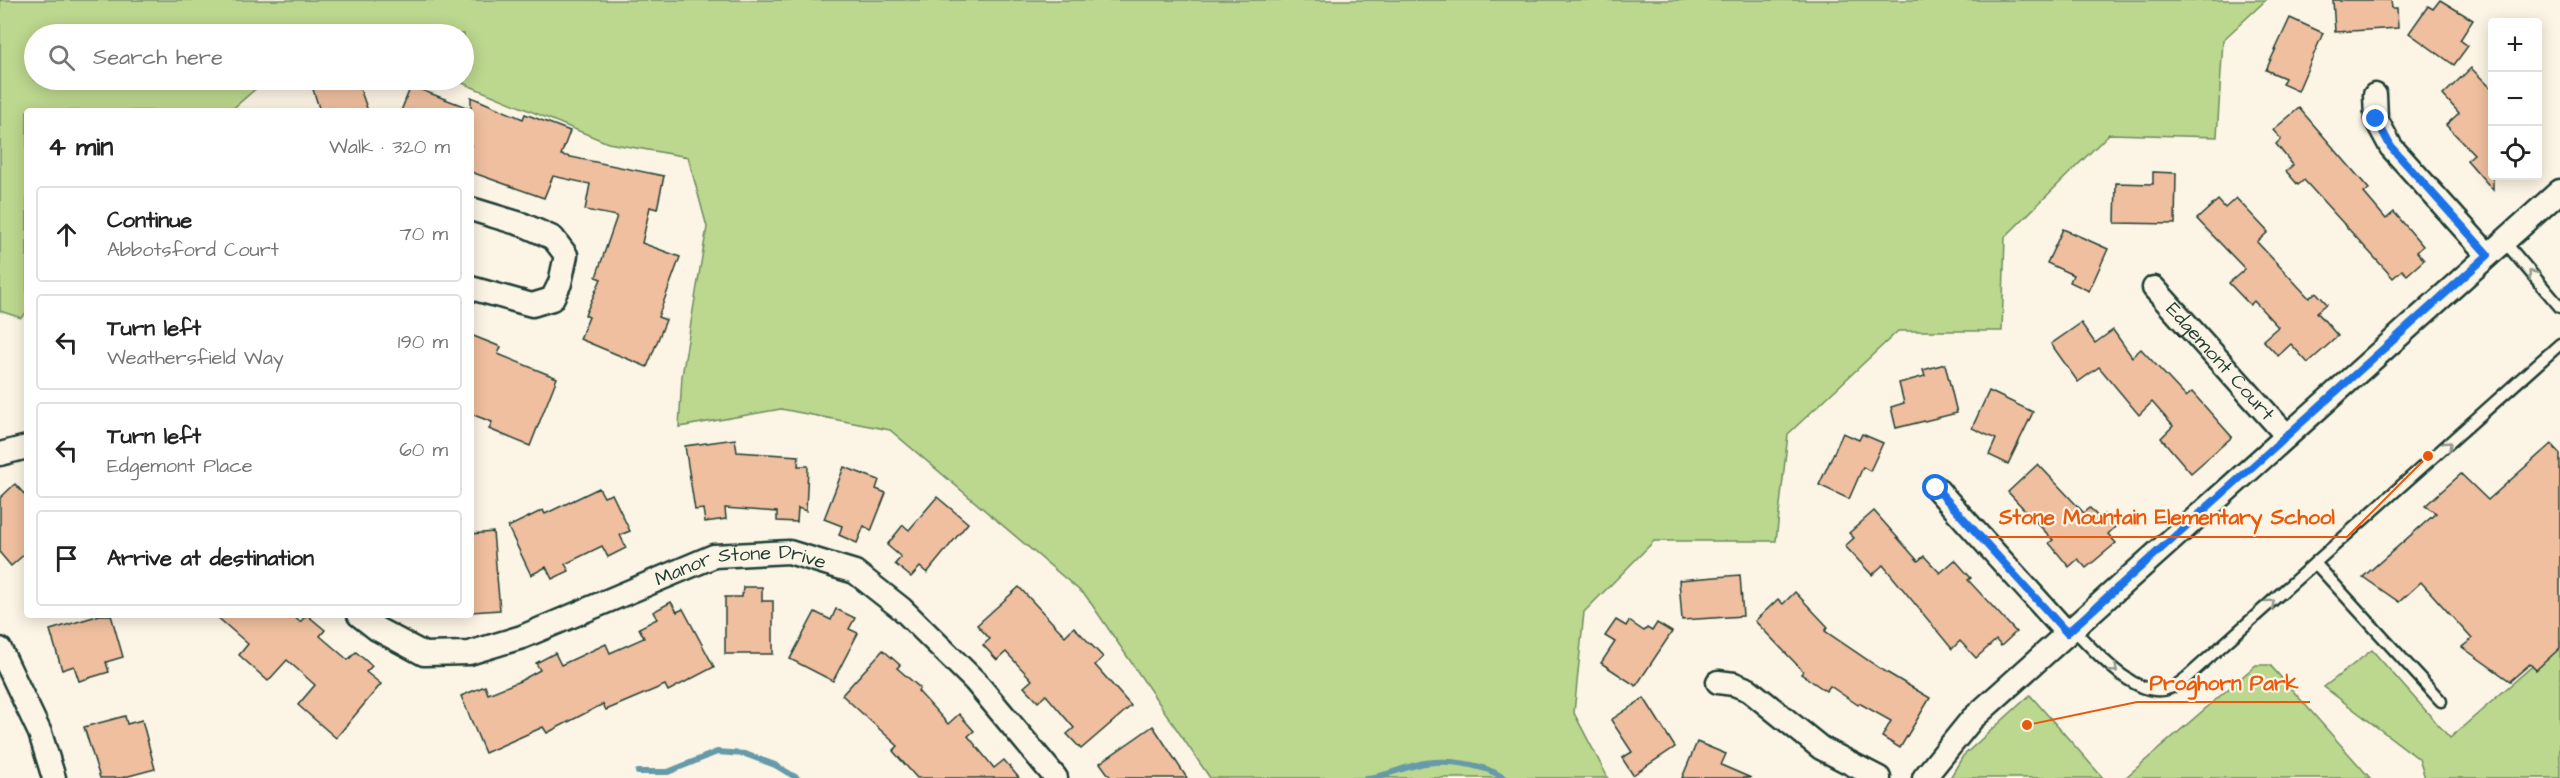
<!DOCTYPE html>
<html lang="en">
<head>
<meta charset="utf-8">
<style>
  body { margin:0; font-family:"Architects Daughter",sans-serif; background:#f2f2f2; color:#222 }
  .controls { position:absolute; right:18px; top:18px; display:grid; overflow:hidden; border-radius:6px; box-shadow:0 3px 15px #0003 }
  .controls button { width:54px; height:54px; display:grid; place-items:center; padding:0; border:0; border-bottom:2px solid #e0e0e0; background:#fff; color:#222; font:30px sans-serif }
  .stop { position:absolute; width:18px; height:18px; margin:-14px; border:4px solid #1a73e8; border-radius:50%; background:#fff }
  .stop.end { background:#1a73e8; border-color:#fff; box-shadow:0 2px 6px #0008 }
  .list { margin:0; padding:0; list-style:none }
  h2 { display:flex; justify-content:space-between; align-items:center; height:78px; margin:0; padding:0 24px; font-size:26px }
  h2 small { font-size:20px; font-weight:400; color:#767676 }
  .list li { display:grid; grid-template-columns:39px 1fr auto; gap:18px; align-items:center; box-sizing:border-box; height:96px; margin:0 12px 12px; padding:0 12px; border:2px solid #e0e0e0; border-radius:6px }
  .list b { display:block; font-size:22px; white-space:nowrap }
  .list p { margin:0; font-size:20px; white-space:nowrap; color:#767676 }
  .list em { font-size:20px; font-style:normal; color:#767676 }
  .icon { flex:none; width:33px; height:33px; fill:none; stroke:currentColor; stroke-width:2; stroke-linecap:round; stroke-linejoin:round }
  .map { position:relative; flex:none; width:2560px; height:778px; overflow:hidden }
  .search { position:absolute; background:#fff; box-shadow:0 3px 15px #0003; left:24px; top:24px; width:450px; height:66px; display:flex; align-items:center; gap:15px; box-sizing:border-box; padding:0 21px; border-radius:33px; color:#767676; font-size:22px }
  .panel { position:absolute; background:#fff; box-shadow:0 3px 15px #0003; left:24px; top:108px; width:450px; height:510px; border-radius:6px }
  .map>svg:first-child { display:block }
  .green { fill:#bcd78e; stroke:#6e8a61; stroke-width:1.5 }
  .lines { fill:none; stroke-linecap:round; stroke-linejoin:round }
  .stream { stroke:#659aa8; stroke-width:6 }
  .building { fill:#efbf9f; stroke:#1f3d34; stroke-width:1.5 }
  .service-casing { stroke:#1f3d34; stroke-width:15 }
  .minor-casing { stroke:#1f3d34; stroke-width:27 }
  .service { stroke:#fcf5e5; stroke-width:10 }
  .minor { stroke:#fcf5e5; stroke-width:22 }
  .oneway { stroke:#8e998c }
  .route { stroke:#1a73e8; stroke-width:8 }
  .labels { text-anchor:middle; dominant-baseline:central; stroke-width:4.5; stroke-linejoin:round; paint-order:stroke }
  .street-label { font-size:20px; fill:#1f3d34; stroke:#fcf5e5 }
  .leader { fill:none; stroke:#e8590c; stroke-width:2 }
  .callout-dot { fill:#e8590c; stroke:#fcf5e5; stroke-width:2 }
  .callout-label { font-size:21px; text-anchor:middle; font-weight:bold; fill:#e8590c; stroke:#fcf5e5; stroke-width:4.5; stroke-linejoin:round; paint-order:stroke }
</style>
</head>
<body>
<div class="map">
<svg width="2560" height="778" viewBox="0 0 2560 778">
  <rect width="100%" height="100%" fill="#fcf5e5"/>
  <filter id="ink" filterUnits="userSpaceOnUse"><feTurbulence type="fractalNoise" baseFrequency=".0167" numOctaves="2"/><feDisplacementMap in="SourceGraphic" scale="12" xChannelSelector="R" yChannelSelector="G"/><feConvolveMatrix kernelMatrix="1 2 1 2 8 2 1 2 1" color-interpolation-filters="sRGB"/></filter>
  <g filter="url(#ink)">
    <!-- green -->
    <g class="green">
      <path d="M0 0H2266L2223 40 2217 137 2109 134 2005 237 2002 331H1898L1788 434 1776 541H1654L1584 612 1574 713 1608 778H1210L1086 596 890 430 781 409 679 427 682 376 707 227 688 157 608 143 455 80H464V34H34V80H266L230 111H27V312L21 318 0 311Z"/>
      <path d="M2560 642V778H2425L2419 759 2324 687 2372 650 2450 738Z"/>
      <path d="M2256 665H2270L2370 778H2125Z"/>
      <path d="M2030 695 2103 778H1950L1963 756Z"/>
    </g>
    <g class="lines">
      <!-- stream -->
      <g class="stream">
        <path d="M638 772H668L717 752 745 754 775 765 797 778"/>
        <path d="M1366 778C1384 777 1399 769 1416 765 1442 758 1482 763 1504 778"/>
      </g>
    </g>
    <!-- building -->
    <g class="building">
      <path d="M2333 0H2391L2392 8H2397L2398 28 2335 32Z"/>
      <path d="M2440 0 2473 20 2460 40 2468 46 2454 65 2409 33 2428 6 2433 9Z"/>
      <path d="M2290 18 2323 33 2298 91 2282 84 2285 78 2266 70Z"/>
      <path d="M2471 68 2493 90V190L2467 160 2474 154 2446 125 2459 113 2443 95Z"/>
      <path d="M310 80H357L368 111H320Z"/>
      <path d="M411 86 471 109V97L523 119 525 114 570 131 561 155 664 176 657 209 650 207 642 243 680 257 658 317 666 320 647 367 580 339 589 317 585 315 601 279 596 277 617 216 585 210 590 184 553 176 544 198 471 172V111H401Z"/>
      <path d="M2299 108 2369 189 2364 193 2386 219 2394 212 2423 246 2417 252 2424 260 2407 275 2402 270 2393 278 2304 180 2298 185 2286 171 2293 165 2276 144 2281 139 2273 130Z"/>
      <path d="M2153 172 2176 173 2175 224 2115 223 2116 183 2153 184Z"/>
      <path d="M2236 198 2268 232 2257 242 2309 298 2316 292 2327 304 2317 312 2338 336 2308 363 2291 344 2278 356 2263 340 2278 327 2254 301 2250 305 2229 283 2245 269 2197 219 2218 200 2225 208Z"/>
      <path d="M2063 229 2108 249 2089 291 2070 282 2073 275 2047 263Z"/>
      <path d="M2081 323 2095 343 2113 330 2132 357 2141 349 2186 397 2192 392 2232 437 2191 473 2161 438 2173 426 2152 402 2139 415 2099 367 2078 382 2051 344Z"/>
      <path d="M471 335 501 347 498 354 557 378 530 446 489 429 492 422 471 414Z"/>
      <path d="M1945 364 1957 413 1896 428 1891 407 1904 403 1899 383 1925 376 1923 370Z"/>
      <path d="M1989 391 2033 412 2008 464 1989 455 1996 439 1972 428Z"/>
      <path d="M1843 433 1859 440 1862 434 1883 443 1870 471 1863 467 1849 499 1819 485Z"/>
      <path d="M735 439 737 452 799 456 798 466H808L806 511 798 508 797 522 777 521V512L725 508 726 519 705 522 703 509 695 510 685 446Z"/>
      <path d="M2551 444 2560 454V648L2536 670 2530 664 2510 681 2462 647 2472 639 2421 582 2399 602 2363 577 2436 513 2425 506 2461 474 2488 500Z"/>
      <path d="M2038 464 2084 513 2090 508 2099 518 2104 514 2115 527 2108 534 2116 543 2086 568 2078 559 2069 567 2049 543 2053 540 2008 492Z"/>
      <path d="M844 467 879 480 876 489 886 493 871 531 864 526 857 543 839 535 842 526 824 519Z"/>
      <path d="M15 484 27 497V552L11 566 0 553V498Z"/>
      <path d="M599 488 604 497 612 494 630 531 620 535 626 548 608 557 602 546 565 564 569 571 552 579 546 567 531 575 508 527 543 510 545 514Z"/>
      <path d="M937 497 968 523 927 573 920 567 911 577 895 564 901 557 887 545 903 525 909 530Z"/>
      <path d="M1874 511 1918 561 1924 556 1940 573 1955 560 1971 578 1968 580 2016 632 2001 646 1996 640 1976 658 1960 641 1952 649 1883 565 1872 575 1845 546 1854 538 1849 533Z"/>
      <path d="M493 532 500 610 471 612V534Z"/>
      <path d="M1740 575 1743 616 1682 620 1679 580Z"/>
      <path d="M743 587H762V601H773V654H725V597H742Z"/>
      <path d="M1019 587 1065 636 1074 627 1103 657 1095 665 1131 706 1081 749 1067 734 1074 728 1046 695 1038 702 1024 687 1032 680 1006 652 997 660 983 645 990 639 977 625Z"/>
      <path d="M1795 592 1828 627 1825 631 1881 669 1930 698 1900 748 1882 737 1891 721 1859 703 1858 705 1830 686 1826 691 1801 674 1803 671 1755 621 1778 599 1783 604Z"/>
      <path d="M671 602 677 612 683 609 714 667 668 691 665 685 606 710 603 704 547 733 543 727 485 753 461 696 485 686 488 694 520 681 540 670 536 663 555 653 561 665 606 644 610 653 644 638 639 628 657 619 653 612Z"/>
      <path d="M836 609 855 618 849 629 858 633 833 681 790 659 815 612 831 620Z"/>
      <path d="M100 615H111L123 657 106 662 109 672 79 681 74 666 62 670 50 630Z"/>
      <path d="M215 615H292L300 622 307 615 325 630 320 636 348 660 356 652 372 666 366 672 381 684 336 738 298 705 315 685 287 660 268 681 239 655 248 644Z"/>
      <path d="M1616 620 1626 626 1629 621 1644 631 1647 628 1652 631 1657 623 1672 632 1636 686 1601 663 1615 642 1605 636Z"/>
      <path d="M883 650 900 665 897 668 920 688 918 691 948 724 959 714 974 731 968 736 994 768 1004 760 1019 778H917L893 751 898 746 842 695Z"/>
      <path d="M1644 698 1675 747 1633 775 1622 758 1632 752 1611 720Z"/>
      <path d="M125 716 127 724 142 720 155 769 121 778H100L84 727Z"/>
      <path d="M1153 726 1187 778H1111L1100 763Z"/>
      <path d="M1697 742 1726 754 1721 765 1751 778H1682Z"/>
    </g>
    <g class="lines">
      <!-- service casing -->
      <g class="service-casing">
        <g id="service">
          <path d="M2504 241 2560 307"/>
          <path d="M2315 563 2441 701"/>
          <path d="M2072 628C2093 649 2137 702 2170 688 2176 686 2181 682 2186 678L2560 344"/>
        </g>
      </g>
      <!-- minor casing -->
      <g class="minor-casing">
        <g id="minor">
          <path d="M2375 95 2376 119 2391 147 2488 255"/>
          <path d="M471 209 524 225 553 238 566 255 560 283 552 299 532 305 471 288"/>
          <path id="s1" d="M2154 288 2287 436"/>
          <path d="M0 454 27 447"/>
          <path d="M1936 488 2067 633"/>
          <path id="s2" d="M359 615 377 629 424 654 469 653 522 637 714 556 789 552 855 572 902 609 975 681 1056 778"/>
          <path d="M0 649 40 733 54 778"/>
          <path d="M1718 682 1734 684 1749 690 1821 748 1879 778"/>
          <path d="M1924 778 1972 719 2560 191"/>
        </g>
      </g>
      <!-- service -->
      <use href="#service" class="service"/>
      <!-- minor -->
      <use href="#minor" class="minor"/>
    </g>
    <!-- one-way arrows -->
    <defs><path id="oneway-chevron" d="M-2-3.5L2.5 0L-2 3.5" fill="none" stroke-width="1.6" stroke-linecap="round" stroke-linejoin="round" transform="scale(1.5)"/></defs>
    <g class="oneway">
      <use href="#oneway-chevron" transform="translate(2532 274) rotate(-130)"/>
      <use href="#oneway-chevron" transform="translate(2448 445) rotate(-42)"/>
      <use href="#oneway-chevron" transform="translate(2271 603) rotate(-42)"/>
      <use href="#oneway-chevron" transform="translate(2114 669) rotate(40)"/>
    </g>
  </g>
  <g class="lines" filter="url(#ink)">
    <!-- route -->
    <path class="route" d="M1936 488 2067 633 2488 255 2391 147 2376 119"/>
  </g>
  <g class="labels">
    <!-- street labels -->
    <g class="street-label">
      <text stroke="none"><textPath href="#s1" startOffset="99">Edgemont Court</textPath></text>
      <text stroke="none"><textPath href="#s2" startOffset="410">Manor Stone Drive</textPath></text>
    </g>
  </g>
  <!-- callouts -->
  <path class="leader" d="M2428 456L2347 537H1987M2027 725L2137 702H2310"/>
  <g class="callout-dot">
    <circle cx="2428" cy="456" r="6"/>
    <circle cx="2027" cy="725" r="6"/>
  </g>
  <g class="callout-label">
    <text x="2167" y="524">Stone Mountain Elementary School</text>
    <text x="2224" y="690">Proghorn Park</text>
  </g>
</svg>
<div class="controls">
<button>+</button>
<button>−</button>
<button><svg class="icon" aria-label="locate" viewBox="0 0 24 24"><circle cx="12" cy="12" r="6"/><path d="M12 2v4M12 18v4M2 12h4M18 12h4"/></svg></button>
</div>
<div class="stop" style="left:1936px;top:488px"></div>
<div class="stop end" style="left:2376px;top:119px"></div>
<div class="search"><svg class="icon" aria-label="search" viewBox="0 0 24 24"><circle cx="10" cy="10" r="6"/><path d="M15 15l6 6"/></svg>Search here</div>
<section class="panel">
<h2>4 min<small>Walk · 320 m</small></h2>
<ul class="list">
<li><svg class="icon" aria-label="ahead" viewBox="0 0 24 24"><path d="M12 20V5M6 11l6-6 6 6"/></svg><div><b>Continue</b><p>Abbotsford Court</p></div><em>70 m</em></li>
<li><svg class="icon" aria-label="left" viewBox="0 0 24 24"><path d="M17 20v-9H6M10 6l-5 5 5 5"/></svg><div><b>Turn left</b><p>Weathersfield Way</p></div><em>190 m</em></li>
<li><svg class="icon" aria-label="left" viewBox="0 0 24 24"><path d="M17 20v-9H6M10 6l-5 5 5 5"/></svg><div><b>Turn left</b><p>Edgemont Place</p></div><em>60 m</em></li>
<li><svg class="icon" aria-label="arrive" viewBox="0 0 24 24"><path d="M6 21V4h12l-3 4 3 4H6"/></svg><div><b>Arrive at destination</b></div></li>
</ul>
</section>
</div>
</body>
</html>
